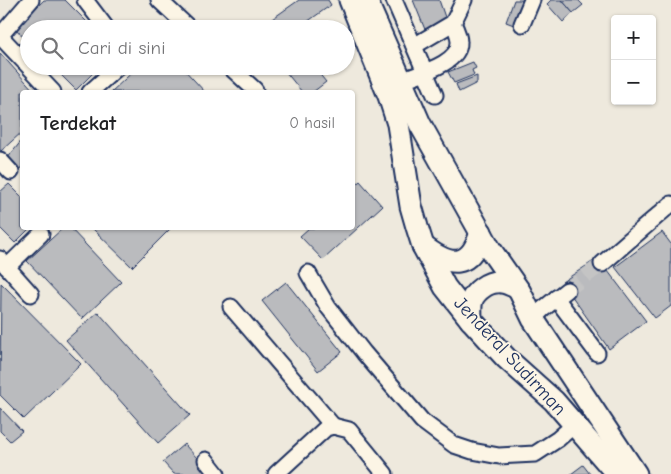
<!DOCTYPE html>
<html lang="id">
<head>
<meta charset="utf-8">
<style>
  body { margin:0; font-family:"Comic Neue",sans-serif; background:#f6f6f6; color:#202124 }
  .controls { position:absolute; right:15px; top:15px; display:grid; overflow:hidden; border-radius:5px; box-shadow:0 1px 4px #0004 }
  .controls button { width:45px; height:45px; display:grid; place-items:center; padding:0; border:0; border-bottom:1px solid #e0e0e0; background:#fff; color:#202124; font:25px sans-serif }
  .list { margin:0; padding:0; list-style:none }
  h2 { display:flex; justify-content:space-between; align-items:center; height:65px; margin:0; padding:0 20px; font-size:21px }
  h2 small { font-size:16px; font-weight:400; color:#757577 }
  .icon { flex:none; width:28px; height:28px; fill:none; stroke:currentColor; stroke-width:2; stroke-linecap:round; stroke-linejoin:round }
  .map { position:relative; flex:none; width:671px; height:474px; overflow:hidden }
  .search { position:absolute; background:#fff; box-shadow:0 1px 4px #0004; left:20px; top:20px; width:335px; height:55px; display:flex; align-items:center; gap:12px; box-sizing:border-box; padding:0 18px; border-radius:28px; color:#757577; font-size:19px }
  .panel { position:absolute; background:#fff; box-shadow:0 1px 4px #0004; left:20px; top:90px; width:335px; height:140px; border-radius:5px }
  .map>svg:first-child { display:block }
  .building { fill:#babbbe; stroke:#1b2f5e }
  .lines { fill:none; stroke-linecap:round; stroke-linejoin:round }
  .minor-tunnel { stroke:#c4c4c4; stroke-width:15; stroke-dasharray:15 8; stroke-linecap:butt }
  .minor-casing { stroke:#1b2f5e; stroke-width:19 }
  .highway-casing { stroke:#1b2f5e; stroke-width:25 }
  .minor { stroke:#fcf5e5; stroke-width:15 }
  .highway { stroke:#fcf5e5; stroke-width:21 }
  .labels { text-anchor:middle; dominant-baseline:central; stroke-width:4; stroke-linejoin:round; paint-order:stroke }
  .street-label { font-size:19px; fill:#1b2f5e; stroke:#fcf5e5 }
</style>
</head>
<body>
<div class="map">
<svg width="671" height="474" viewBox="0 0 671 474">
  <rect width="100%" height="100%" fill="#eee9dd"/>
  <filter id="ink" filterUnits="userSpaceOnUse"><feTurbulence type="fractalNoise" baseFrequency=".02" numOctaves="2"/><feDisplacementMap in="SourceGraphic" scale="10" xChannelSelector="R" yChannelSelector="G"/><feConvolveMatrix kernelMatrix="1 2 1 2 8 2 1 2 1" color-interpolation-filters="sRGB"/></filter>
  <g filter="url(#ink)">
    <!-- building -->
    <g class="building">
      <path d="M44 0H65L94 29H29V43L15 28Z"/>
      <path d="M299 0H328L331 5 297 29H264L262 26Z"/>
      <path d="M413 0H439L447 23 426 32Z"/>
      <path d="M514 0H527L519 27 506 22Z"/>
      <path d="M551 0H562L573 13 563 22 547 4Z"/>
      <path d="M562 0H578L583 5 573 13Z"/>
      <path d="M0 53 35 92H22V132L1 151 0 149Z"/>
      <path d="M473 62 476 68 472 70 474 75 454 83 448 72Z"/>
      <path d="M52 66H100L76 90Z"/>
      <path d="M139 66H181L205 92H111Z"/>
      <path d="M281 66H313L326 82 313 92H302Z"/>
      <path d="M477 76V83L459 92 456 84Z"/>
      <path d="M22 140V166L20 169 7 159Z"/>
      <path d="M360 181 382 206 323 260 300 236 309 228H352V188Z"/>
      <path d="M9 184 22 197V228H30L15 243 0 228V192Z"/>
      <path d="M63 228H70L121 282 82 319 27 261Z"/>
      <path d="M92 228H171L132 267Z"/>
      <path d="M662 232 671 244V306L655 318 615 267Z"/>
      <path d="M598 258 646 321 609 349 562 282Z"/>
      <path d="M286 282 342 352 318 371 262 301Z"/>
      <path d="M1 283 81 364 24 419 0 395Z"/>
      <path d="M98 312 190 415 158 443 66 340Z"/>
      <path d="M0 408 22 431 10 441 0 431Z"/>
      <path d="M184 444 212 474H174L163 462Z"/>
      <path d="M583 465 590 474H571Z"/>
    </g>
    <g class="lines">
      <!-- minor-tunnel -->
      <path class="minor-tunnel" d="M567 290 602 264"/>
      <!-- minor casing -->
      <g class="minor-casing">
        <g id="minor">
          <path d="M85 0 107 29"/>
          <path d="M159 0 190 29"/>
          <path d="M394 0 435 95"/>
          <path d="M522 24 532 0"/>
          <path d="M0 36 53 92"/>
          <path d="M0 36 31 0"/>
          <path d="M414 46 453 23 464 0"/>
          <path d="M229 66 255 90"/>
          <path d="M401 81C417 74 460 64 459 42 459 35 456 29 453 23"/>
          <path d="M90 92 119 66"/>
          <path d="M0 160 11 172"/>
          <path d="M0 259 31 294"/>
          <path d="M602 264 671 204"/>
          <path d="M7 267 41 234"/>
          <path d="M308 273 328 307 364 353 422 421 454 445 472 451 499 456 535 454 558 439 574 425"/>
          <path d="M556 298 597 353"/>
          <path d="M231 307 333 426"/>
          <path d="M533 319 543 309 567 290"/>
          <path d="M206 460 217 474"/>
          <path d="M276 474 326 428 333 426 349 430 385 474"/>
        </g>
      </g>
      <!-- highway casing -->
      <g class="highway-casing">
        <g id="highway">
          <path d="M350 0 389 96 398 124 411 206 417 227 423 246 445 287 471 320 506 358 554 401 617 474"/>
          <path d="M366 0 420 124 490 249 520 292 533 319 636 474"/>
          <path d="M423 246C450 267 470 270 481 232"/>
          <path d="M471 320C471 313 470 306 472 300 475 291 488 282 497 282 504 281 510 285 516 287"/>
        </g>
      </g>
      <!-- minor -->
      <use href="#minor" class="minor"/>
      <!-- highway -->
      <use href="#highway" class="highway"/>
    </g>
  </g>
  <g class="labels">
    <!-- street labels -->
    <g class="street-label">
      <text transform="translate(510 356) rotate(47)">Jenderal Sudirman</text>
    </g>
  </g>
</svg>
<div class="controls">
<button>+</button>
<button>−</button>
</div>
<div class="search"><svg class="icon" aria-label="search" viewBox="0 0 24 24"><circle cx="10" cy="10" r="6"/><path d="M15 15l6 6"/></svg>Cari di sini</div>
<section class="panel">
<h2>Terdekat<small>0 hasil</small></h2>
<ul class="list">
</ul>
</section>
</div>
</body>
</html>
